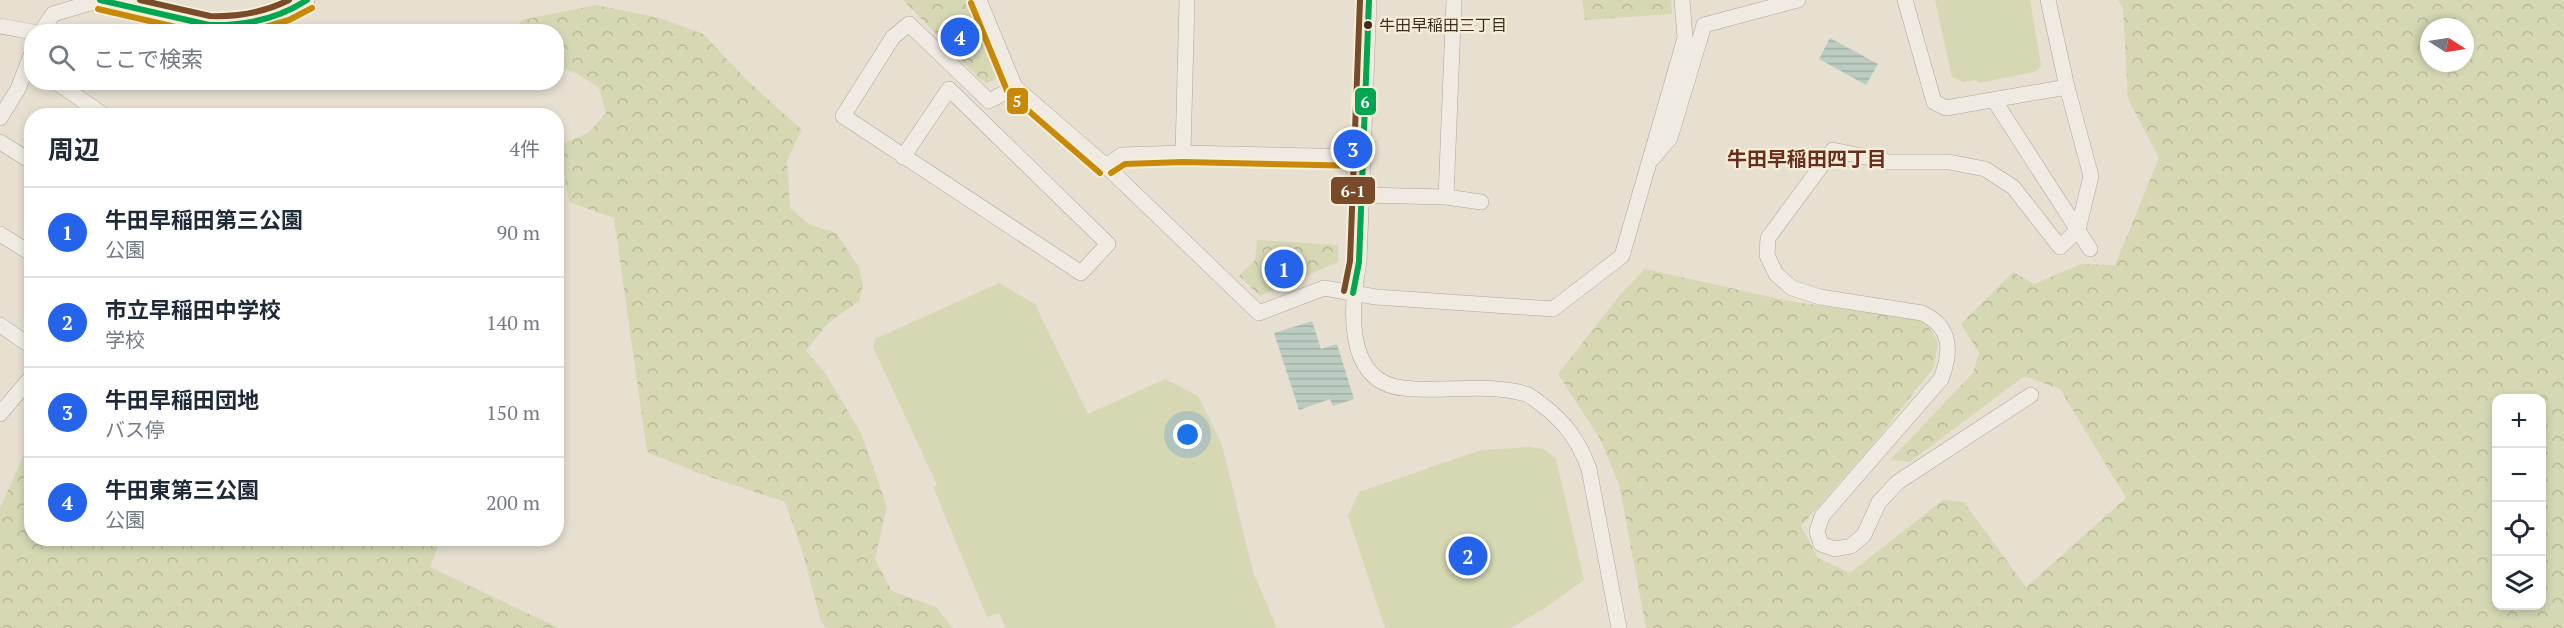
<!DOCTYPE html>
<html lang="ja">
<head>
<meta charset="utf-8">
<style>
  body { margin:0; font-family:"PT Serif","Noto Sans JP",serif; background:#f6f6f7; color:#1f2937 }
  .controls { position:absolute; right:18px; bottom:18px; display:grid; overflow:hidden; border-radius:12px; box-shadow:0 3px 9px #0003 }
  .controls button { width:54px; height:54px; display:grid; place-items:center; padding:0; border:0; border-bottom:2px solid #e0e1e3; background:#fff; color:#1f2937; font:30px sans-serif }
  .compass { position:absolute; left:2420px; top:18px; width:54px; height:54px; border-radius:50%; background:#fff; box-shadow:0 3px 9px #0003; rotate:102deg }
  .you { position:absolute; left:1188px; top:435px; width:21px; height:21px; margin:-15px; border:4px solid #fff; border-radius:50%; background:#1a73e8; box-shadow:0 0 0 9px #1a73e833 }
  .badge { display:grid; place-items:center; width:39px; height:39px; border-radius:50%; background:#2563eb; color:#fff; font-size:20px; font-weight:700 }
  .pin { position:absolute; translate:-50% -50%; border:3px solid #fff; box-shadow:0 2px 6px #0006 }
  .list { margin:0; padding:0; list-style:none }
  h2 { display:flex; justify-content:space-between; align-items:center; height:78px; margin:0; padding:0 24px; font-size:26px }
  h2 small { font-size:20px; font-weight:400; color:#747a83 }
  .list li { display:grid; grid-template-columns:39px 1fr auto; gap:18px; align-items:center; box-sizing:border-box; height:90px; padding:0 24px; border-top:2px solid #e0e1e3 }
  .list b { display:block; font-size:22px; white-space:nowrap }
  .list p { margin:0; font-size:20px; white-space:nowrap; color:#747a83 }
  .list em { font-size:20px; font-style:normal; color:#747a83 }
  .icon { flex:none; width:33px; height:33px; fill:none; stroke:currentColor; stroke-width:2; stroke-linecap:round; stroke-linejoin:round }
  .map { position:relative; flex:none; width:2564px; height:628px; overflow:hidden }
  .search { position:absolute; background:#fff; box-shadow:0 3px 9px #0003; left:24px; top:24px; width:540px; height:66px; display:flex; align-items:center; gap:15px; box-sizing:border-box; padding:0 21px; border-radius:24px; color:#747a83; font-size:22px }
  .panel { position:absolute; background:#fff; box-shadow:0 3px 9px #0003; left:24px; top:108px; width:540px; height:438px; border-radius:24px }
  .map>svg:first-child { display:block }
  .forest { fill:url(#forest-crowns); fill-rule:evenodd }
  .pitch { fill:#d6d7b3 }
  .water { fill:url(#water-rules) }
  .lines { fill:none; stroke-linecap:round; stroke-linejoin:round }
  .minor-casing { stroke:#ada599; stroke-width:16 }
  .minor { stroke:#efebe3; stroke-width:15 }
  .bus-1-casing { stroke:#f7eed8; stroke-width:10 }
  .bus-2-casing { stroke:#f7eed8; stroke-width:10 }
  .bus-3-casing { stroke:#f7eed8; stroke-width:10 }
  .bus-1 { stroke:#00a651; stroke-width:6 }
  .bus-2 { stroke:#c88808; stroke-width:6 }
  .bus-3 { stroke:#7a4b2a; stroke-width:6 }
  .bus-dot { fill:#3d2e20; stroke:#f7eed8; stroke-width:2 }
  .labels { text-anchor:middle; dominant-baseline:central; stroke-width:4.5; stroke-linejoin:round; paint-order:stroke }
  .bus-label { font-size:16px; fill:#3d2e20; stroke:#f7eed8; text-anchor:start }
  .neighbourhood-label { font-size:20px; font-weight:bold; fill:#6b2e1e; stroke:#f7eed8 }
  .line-badge { stroke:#f7eed8; stroke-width:2 }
  .badge-label { font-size:16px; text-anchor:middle; font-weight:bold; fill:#fff }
</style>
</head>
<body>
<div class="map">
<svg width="2564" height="628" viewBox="0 0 2564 628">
  <defs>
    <pattern id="forest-crowns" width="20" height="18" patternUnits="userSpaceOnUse" patternTransform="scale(1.5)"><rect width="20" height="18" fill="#d6d7b3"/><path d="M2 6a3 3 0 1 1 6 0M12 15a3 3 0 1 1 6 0" fill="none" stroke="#b9b99a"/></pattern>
    <pattern id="water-rules" width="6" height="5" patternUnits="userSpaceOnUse" patternTransform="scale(1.5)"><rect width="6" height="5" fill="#bcccc2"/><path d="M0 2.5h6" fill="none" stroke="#a2b0a6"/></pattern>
  </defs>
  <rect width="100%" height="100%" fill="#e7e0d1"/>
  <!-- forest -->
  <g class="forest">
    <path d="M903 0H966L996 74 995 80 987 83 979 78Z"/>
    <path d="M1582 0H1671L1672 14 1585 20Z"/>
    <path d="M2118 0H2564V628H1646L1619 484 1600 439 1558 374 1619 296 1645 269 1789 301 1925 321 1938 342 1934 367 1873 444 1801 526 1818 558 1850 573 1943 500 1964 502 2026 587 2126 498 2060 389 2024 376 1910 462 1890 460 1973 373 1979 353 1961 324 2013 272 2034 284 2081 264 2115 265 2159 158 2128 99 2123 8ZM2429 27H2465V63H2429ZM2496 398H2542V606H2496Z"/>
    <path d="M596 5 660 18 703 34 749 82 802 130 787 160 790 208 809 224 836 233 859 267 863 286 859 301 827 324 806 351 826 374 862 435 887 507 875 559 892 591 936 607 953 628H827L821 622 802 550 785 502 701 474 647 452 614 218 569 202 559 145 588 133 606 113 599 88 578 74 557 67 556 32 516 31 521 20Z"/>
    <path d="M1257 240 1338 245V262L1260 296 1239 276 1255 260Z"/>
    <path d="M31 445 32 538 441 539 430 567 559 628H0V508L25 452Z"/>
  </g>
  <!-- pitch -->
  <g class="pitch">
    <path d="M1935 0H2030L2041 65 2037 71 1980 83 1976 80 1963 82 1952 77Z"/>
    <path d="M999 283 1035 304 1088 414 1165 379 1198 396 1222 445 1253 572 1277 628H1006L999 613 987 617 933 487 937 485 873 347 875 339Z"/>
    <path d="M1530 447 1543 449 1556 459 1584 580 1545 608 1511 628H1385L1348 516 1359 492 1481 450Z"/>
  </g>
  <!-- water -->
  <g class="water">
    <path d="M1830 38 1878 64 1866 85 1819 59Z"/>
    <path d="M1312 321 1321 349 1337 344 1354 399 1333 406 1330 399 1299 410 1274 333Z"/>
  </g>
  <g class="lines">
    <!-- minor casing -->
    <g class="minor-casing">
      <g id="minor">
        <path d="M100 0 209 25C238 27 283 18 307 0"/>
        <path d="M979 0 1015 87 1106 166 1259 313 1324 288 1376 297 1553 309 1622 256 1685 38 1682 0"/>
        <path d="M1369 0 1359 262C1351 304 1343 382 1403 388 1444 393 1486 382 1526 394 1532 396 1536 401 1541 404 1565 422 1579 441 1589 469L1619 628"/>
        <path d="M1905 0 1934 102 1946 108 2067 87"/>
        <path d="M0 26 33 32"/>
        <path d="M41 32 53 14 100 0"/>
        <path d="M56 82 105 116"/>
        <path d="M1994 100 2090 249"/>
        <path d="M0 118 18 89 32 53"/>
        <path d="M0 142 32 162"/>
        <path d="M1183 153 1187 0"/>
        <path d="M903 157 949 89 1108 244 1081 273 843 116 893 37 909 24 989 101 1015 87"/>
        <path d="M1652 159 1670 138 1704 25 1798 0"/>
        <path d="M1106 166 1122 155 1183 153 1363 157"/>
        <path d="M1362 195 1446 197 1481 202"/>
        <path d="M1446 197 1454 0"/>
        <path d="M0 234 32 254"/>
        <path d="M0 325 32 347"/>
        <path d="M2031 395 1898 482 1879 502 1864 535 1851 546 1835 549 1821 544 1817 531 1822 516 1941 379C1952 351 1952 327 1922 313L1820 297 1792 288 1776 274 1767 255 1768 238 1833 150 1889 162H1949L1985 169 2013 187 2060 247 2078 230 2091 176 2067 87 2048 0"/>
        <path d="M0 414 32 376"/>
      </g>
    </g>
    <!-- minor -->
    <use href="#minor" class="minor"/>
    <!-- bus-1 casing -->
    <g class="bus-1-casing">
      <g id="bus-1">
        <path d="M100 0 209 25C244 26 278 19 307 0"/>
        <path d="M1353 293 1359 262 1369 0"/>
      </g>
    </g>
    <!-- bus-2 casing -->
    <g class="bus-2-casing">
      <g id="bus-2">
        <path d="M971 3 1008 93 1100 173"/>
        <path d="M98 9 197 32"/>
        <path d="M248 32 289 20 312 8"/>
        <path d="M1111 173 1125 164 1183 162 1363 166"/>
      </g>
    </g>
    <!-- bus-3 casing -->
    <g class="bus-3-casing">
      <g id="bus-3">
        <path d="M140 0 210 16C237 17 265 12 289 0"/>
        <path d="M1344 291 1350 261 1360 0"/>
      </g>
    </g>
    <!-- bus-1 -->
    <use href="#bus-1" class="bus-1"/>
    <!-- bus-2 -->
    <use href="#bus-2" class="bus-2"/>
    <!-- bus-3 -->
    <use href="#bus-3" class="bus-3"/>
  </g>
  <!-- markers -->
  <circle class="bus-dot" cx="1368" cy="25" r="5"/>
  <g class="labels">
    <!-- bus labels -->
    <g class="bus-label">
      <text x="1379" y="25">牛田早稲田三丁目</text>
    </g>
    <!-- neighbourhood labels -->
    <g class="neighbourhood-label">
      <text x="1807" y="158">牛田早稲田四丁目</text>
    </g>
  </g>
  <g class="line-badge">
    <rect x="1006" y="87" width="23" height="28" rx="6" fill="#c88808"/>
    <rect x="1354" y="87" width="23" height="29" rx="6" fill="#00a651"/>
    <rect x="1330" y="176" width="46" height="29" rx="6" fill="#7a4b2a"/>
  </g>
  <g class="badge-label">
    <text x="1017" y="107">5</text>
    <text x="1365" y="108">6</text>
    <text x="1353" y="197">6-1</text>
  </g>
</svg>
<div class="controls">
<button>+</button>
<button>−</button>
<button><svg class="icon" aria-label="locate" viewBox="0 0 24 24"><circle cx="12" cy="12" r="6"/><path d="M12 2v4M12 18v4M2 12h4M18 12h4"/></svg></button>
<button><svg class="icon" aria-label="layers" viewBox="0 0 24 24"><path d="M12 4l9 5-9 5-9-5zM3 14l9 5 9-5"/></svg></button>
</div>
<svg class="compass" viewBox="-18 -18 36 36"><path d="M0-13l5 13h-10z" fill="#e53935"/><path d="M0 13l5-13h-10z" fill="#747a83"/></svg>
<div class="you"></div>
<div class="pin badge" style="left:1284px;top:269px">1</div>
<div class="pin badge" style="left:1468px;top:556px">2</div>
<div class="pin badge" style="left:1353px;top:149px">3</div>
<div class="pin badge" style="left:960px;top:37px">4</div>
<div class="search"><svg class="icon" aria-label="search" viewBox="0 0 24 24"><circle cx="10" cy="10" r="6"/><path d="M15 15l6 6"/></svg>ここで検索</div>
<section class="panel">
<h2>周辺<small>4件</small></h2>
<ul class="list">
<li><span class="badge">1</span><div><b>牛田早稲田第三公園</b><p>公園</p></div><em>90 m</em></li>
<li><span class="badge">2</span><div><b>市立早稲田中学校</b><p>学校</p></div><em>140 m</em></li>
<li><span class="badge">3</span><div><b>牛田早稲田団地</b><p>バス停</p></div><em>150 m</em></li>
<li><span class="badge">4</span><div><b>牛田東第三公園</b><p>公園</p></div><em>200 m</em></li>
</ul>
</section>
</div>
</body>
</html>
